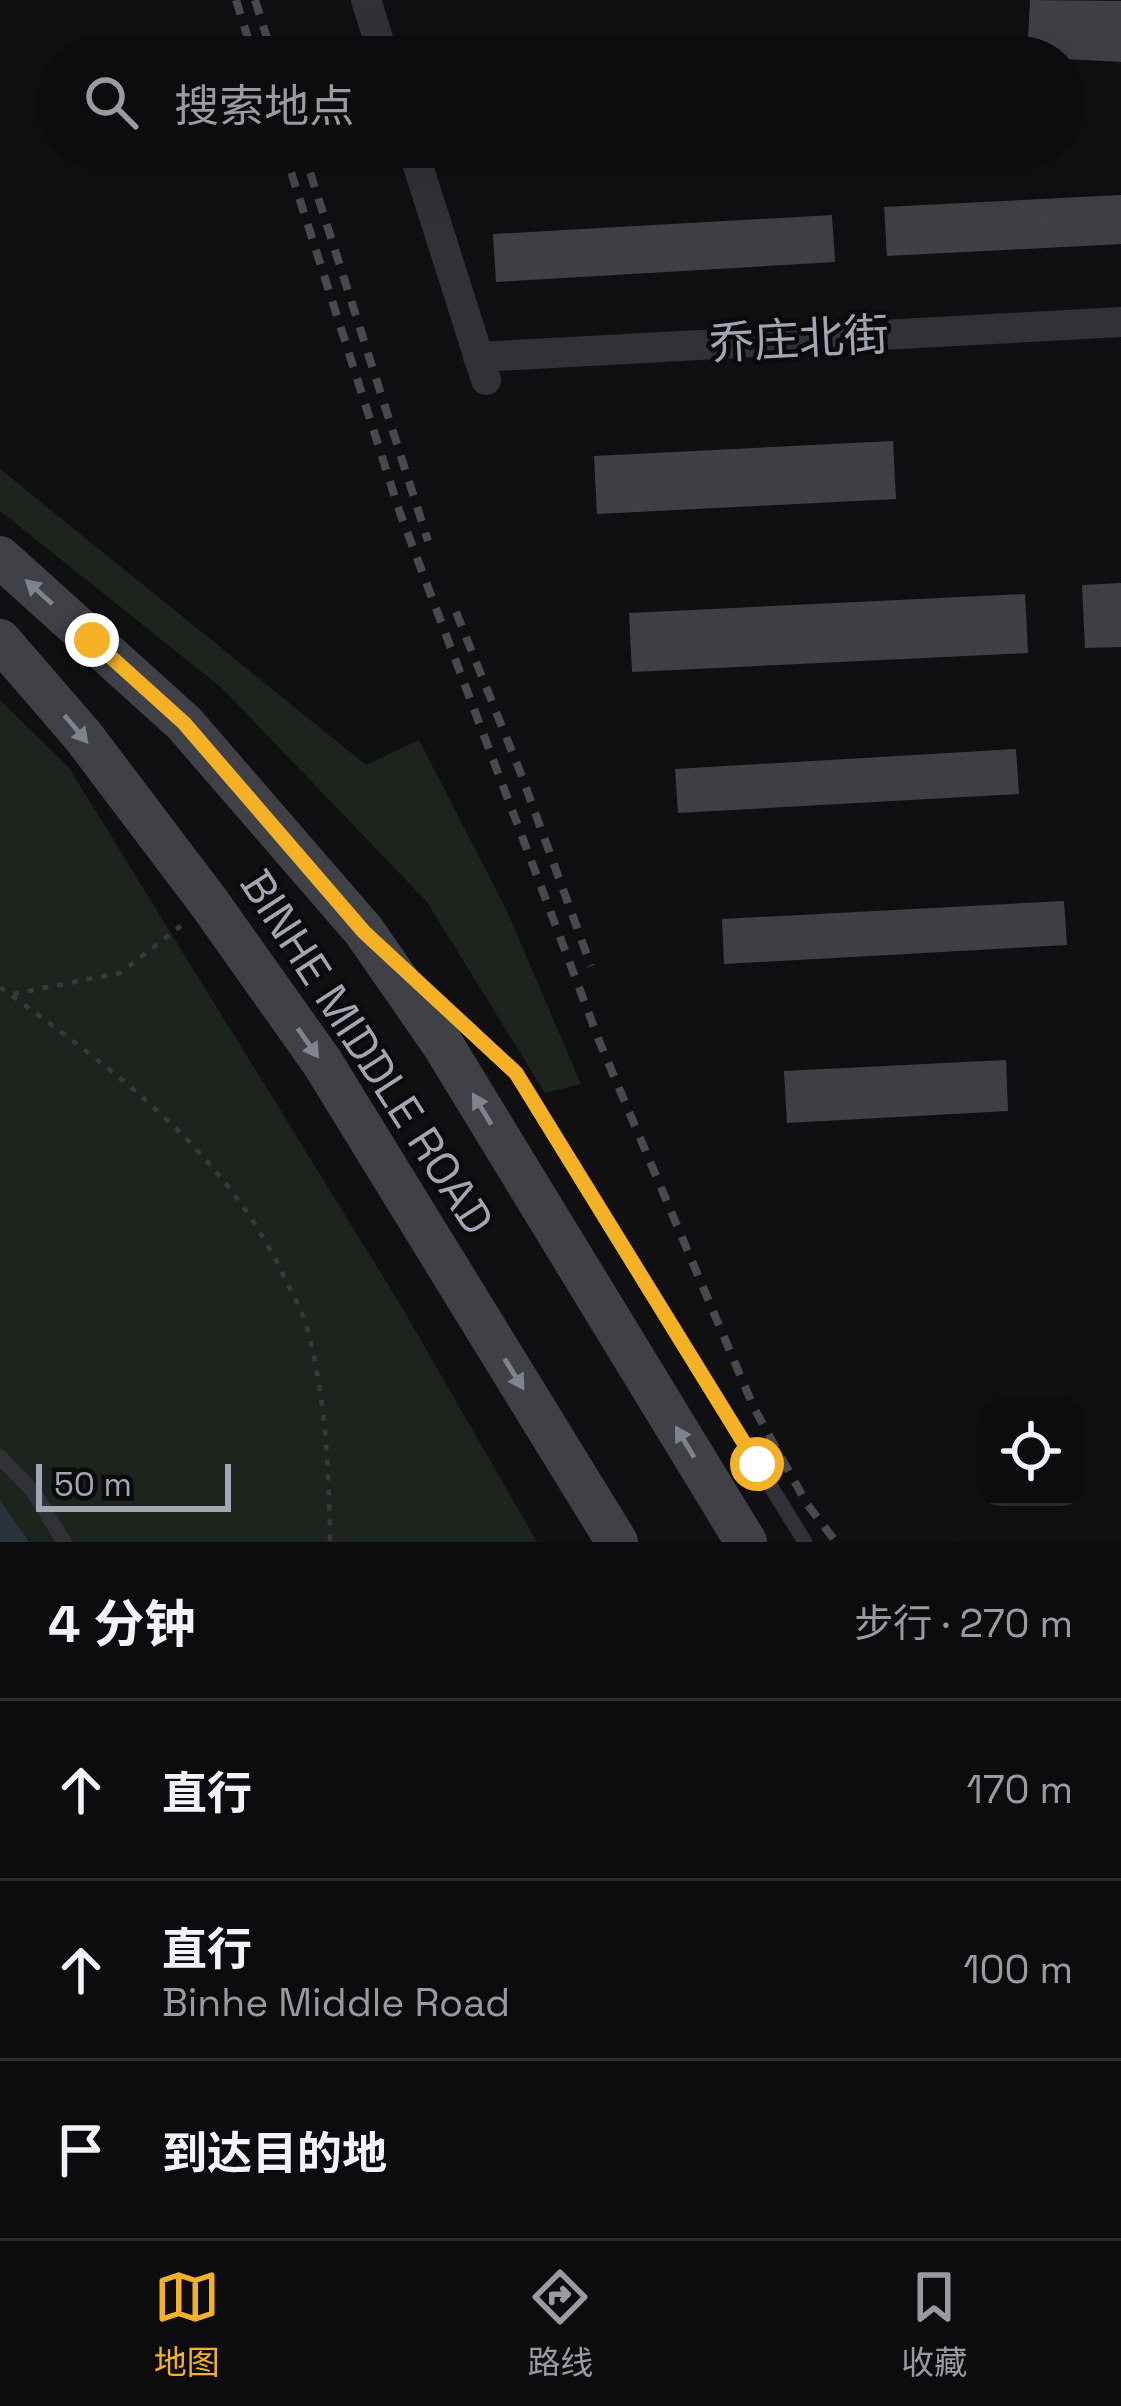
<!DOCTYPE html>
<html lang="zh">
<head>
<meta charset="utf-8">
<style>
  body { margin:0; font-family:"Space Grotesk","Noto Sans SC",sans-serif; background:#1a1a1c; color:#f1f3f6 }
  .controls { position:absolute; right:36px; bottom:36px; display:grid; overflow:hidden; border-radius:24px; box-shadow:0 12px 48px #0002 }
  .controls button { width:108px; height:108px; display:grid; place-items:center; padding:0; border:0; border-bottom:3px solid #2c2c2e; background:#0c0c0e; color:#f1f3f6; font:60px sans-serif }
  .scale { position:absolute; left:36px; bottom:30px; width:195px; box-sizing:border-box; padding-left:12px; border:6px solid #a1a6b3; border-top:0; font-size:33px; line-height:42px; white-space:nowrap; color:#a1a6b3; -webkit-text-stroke:9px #0b0b0d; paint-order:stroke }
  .stop { position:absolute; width:36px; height:36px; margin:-27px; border:9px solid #f4b126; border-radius:50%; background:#fff }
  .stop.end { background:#f4b126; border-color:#fff; box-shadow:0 3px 12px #0008 }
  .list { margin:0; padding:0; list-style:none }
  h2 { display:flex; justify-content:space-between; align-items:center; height:156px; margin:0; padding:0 48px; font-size:51px }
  h2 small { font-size:39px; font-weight:400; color:#9a9b9e }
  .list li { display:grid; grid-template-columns:78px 1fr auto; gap:36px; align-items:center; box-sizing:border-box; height:180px; padding:0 48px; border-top:3px solid #2c2c2e }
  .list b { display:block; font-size:45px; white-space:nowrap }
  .list p { margin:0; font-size:39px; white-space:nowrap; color:#9a9b9e }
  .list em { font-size:39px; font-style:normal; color:#9a9b9e }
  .icon { flex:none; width:66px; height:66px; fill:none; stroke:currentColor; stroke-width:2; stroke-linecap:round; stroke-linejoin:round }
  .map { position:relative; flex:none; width:1121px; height:1542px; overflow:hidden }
  .search { position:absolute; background:#0c0c0e; box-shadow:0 12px 48px #0002; left:36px; right:36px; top:36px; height:132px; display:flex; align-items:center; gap:30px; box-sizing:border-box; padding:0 42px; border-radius:66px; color:#9a9b9e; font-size:45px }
  .sheet { height:696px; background:#0c0c0e }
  nav { display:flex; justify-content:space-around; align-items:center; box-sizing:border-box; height:168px; border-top:3px solid #2c2c2e; background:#0c0c0e; font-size:33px; color:#9a9b9e }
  nav a { display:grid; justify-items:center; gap:6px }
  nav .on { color:#f4b126 }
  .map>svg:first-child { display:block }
  .green { fill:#1d241e }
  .water { fill:#2a333a }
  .building { fill:#3f4045 }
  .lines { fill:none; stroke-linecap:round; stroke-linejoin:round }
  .path { stroke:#37393e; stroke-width:4.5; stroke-dasharray:6 9; stroke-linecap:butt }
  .lane { stroke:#313237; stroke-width:15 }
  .street { stroke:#313237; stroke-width:30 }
  .secondary { stroke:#3f4147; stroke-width:42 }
  .rail { stroke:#484a50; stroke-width:8; stroke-dasharray:15 12; stroke-linecap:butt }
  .oneway { fill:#7f838d }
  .route { stroke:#f4b126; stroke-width:15 }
  .labels { text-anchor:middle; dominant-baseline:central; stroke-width:9; stroke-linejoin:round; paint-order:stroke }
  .street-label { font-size:45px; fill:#a1a6b3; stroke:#0b0b0d }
</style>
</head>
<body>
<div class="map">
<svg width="1121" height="1542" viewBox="0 0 1121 1542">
  <rect width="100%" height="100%" fill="#101012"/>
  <!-- green -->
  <g class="green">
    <path d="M0 469 366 765 419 740 507 911 581 1084 545 1093 427 902 222 688 0 511Z"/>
    <path d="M0 700 69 768 400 1304 537 1542H0Z"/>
  </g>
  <!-- water -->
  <path class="water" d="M0 1500 29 1542H0Z"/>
  <!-- building -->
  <g class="building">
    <path d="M1030 0 1121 1V62L1027 57Z"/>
    <path d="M795 50 796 57H742V54Z"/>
    <path d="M1121 195V244L887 256 884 207Z"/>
    <path d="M832 215 835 262 496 282 493 234Z"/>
    <path d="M893 441 896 499 597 514 594 456Z"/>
    <path d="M1121 583V647L1085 648 1082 585Z"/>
    <path d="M1025 594 1028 653 632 672 629 613Z"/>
    <path d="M1016 749 1019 794 678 813 675 769Z"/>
    <path d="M1064 901 1067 945 724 964 722 919Z"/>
    <path d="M1006 1060 1008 1111 787 1123 784 1071Z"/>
  </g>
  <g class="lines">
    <!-- path -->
    <g class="path">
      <path d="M0 987C112 1069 227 1151 286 1281 294 1297 304 1314 308 1331 326 1402 329 1470 330 1542"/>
      <path d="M13 994 120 973 182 925"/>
    </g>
    <!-- lane -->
    <g class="lane">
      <path d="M423 987 516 1073 805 1542"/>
      <path d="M0 1457 33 1491 64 1542"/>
    </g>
    <!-- street -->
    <g class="street">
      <path d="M366 0 384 57"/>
      <path d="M412 147 486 380"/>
      <path d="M478 357 1121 322"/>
    </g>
    <!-- secondary -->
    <g class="secondary">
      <path d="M0 557 184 723 364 931 443 1045 746 1542"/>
      <path d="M0 640 83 736 210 904 322 1062 617 1542"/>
    </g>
    <!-- rail -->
    <g class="rail">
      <path d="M236 0 254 57"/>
      <path d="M255 0 273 57"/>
      <path d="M283 147 400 513 600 1043 754 1408 807 1504 836 1542"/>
      <path d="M302 147 428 541"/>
      <path d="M456 612 521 774 591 966"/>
    </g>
  </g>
  <!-- one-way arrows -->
  <defs><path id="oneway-solid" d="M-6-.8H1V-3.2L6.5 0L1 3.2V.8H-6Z" transform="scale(3)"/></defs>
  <g class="oneway">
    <use href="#oneway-solid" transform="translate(39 592) rotate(-138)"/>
    <use href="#oneway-solid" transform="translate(76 729) rotate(50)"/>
    <use href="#oneway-solid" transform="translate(308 1043) rotate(55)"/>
    <use href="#oneway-solid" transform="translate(482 1109) rotate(-121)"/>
    <use href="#oneway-solid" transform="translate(514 1374) rotate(58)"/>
    <use href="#oneway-solid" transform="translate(685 1442) rotate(-121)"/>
  </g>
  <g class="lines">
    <!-- route -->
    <path class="route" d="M92 640 184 723 364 932 516 1073 757 1464"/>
  </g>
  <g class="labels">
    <!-- street labels -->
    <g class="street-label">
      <text transform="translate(799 339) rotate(-3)">乔庄北街</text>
      <text transform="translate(367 1052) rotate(57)">BINHE MIDDLE ROAD</text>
    </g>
  </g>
</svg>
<div class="controls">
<button><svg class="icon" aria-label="locate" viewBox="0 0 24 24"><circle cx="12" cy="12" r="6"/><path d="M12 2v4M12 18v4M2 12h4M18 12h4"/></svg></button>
</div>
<div class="scale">50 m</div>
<div class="stop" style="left:757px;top:1464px"></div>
<div class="stop end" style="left:92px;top:640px"></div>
<div class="search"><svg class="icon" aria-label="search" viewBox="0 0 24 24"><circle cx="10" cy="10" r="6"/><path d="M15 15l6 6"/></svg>搜索地点</div>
</div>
<section class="sheet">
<h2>4 分钟<small>步行 · 270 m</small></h2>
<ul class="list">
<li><svg class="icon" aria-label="ahead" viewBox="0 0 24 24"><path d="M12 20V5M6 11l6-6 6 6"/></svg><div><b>直行</b></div><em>170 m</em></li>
<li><svg class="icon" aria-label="ahead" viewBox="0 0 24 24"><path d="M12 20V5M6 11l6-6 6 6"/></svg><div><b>直行</b><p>Binhe Middle Road</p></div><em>100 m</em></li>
<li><svg class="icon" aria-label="arrive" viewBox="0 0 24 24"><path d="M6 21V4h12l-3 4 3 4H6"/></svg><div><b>到达目的地</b></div></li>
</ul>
</section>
<nav>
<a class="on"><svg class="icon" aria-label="map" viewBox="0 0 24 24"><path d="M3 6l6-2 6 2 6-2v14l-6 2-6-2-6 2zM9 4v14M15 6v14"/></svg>地图</a>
<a><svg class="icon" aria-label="directions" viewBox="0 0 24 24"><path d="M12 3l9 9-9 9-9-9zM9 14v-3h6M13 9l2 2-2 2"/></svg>路线</a>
<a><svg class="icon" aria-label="saved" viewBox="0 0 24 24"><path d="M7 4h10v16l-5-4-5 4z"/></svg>收藏</a>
</nav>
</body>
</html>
